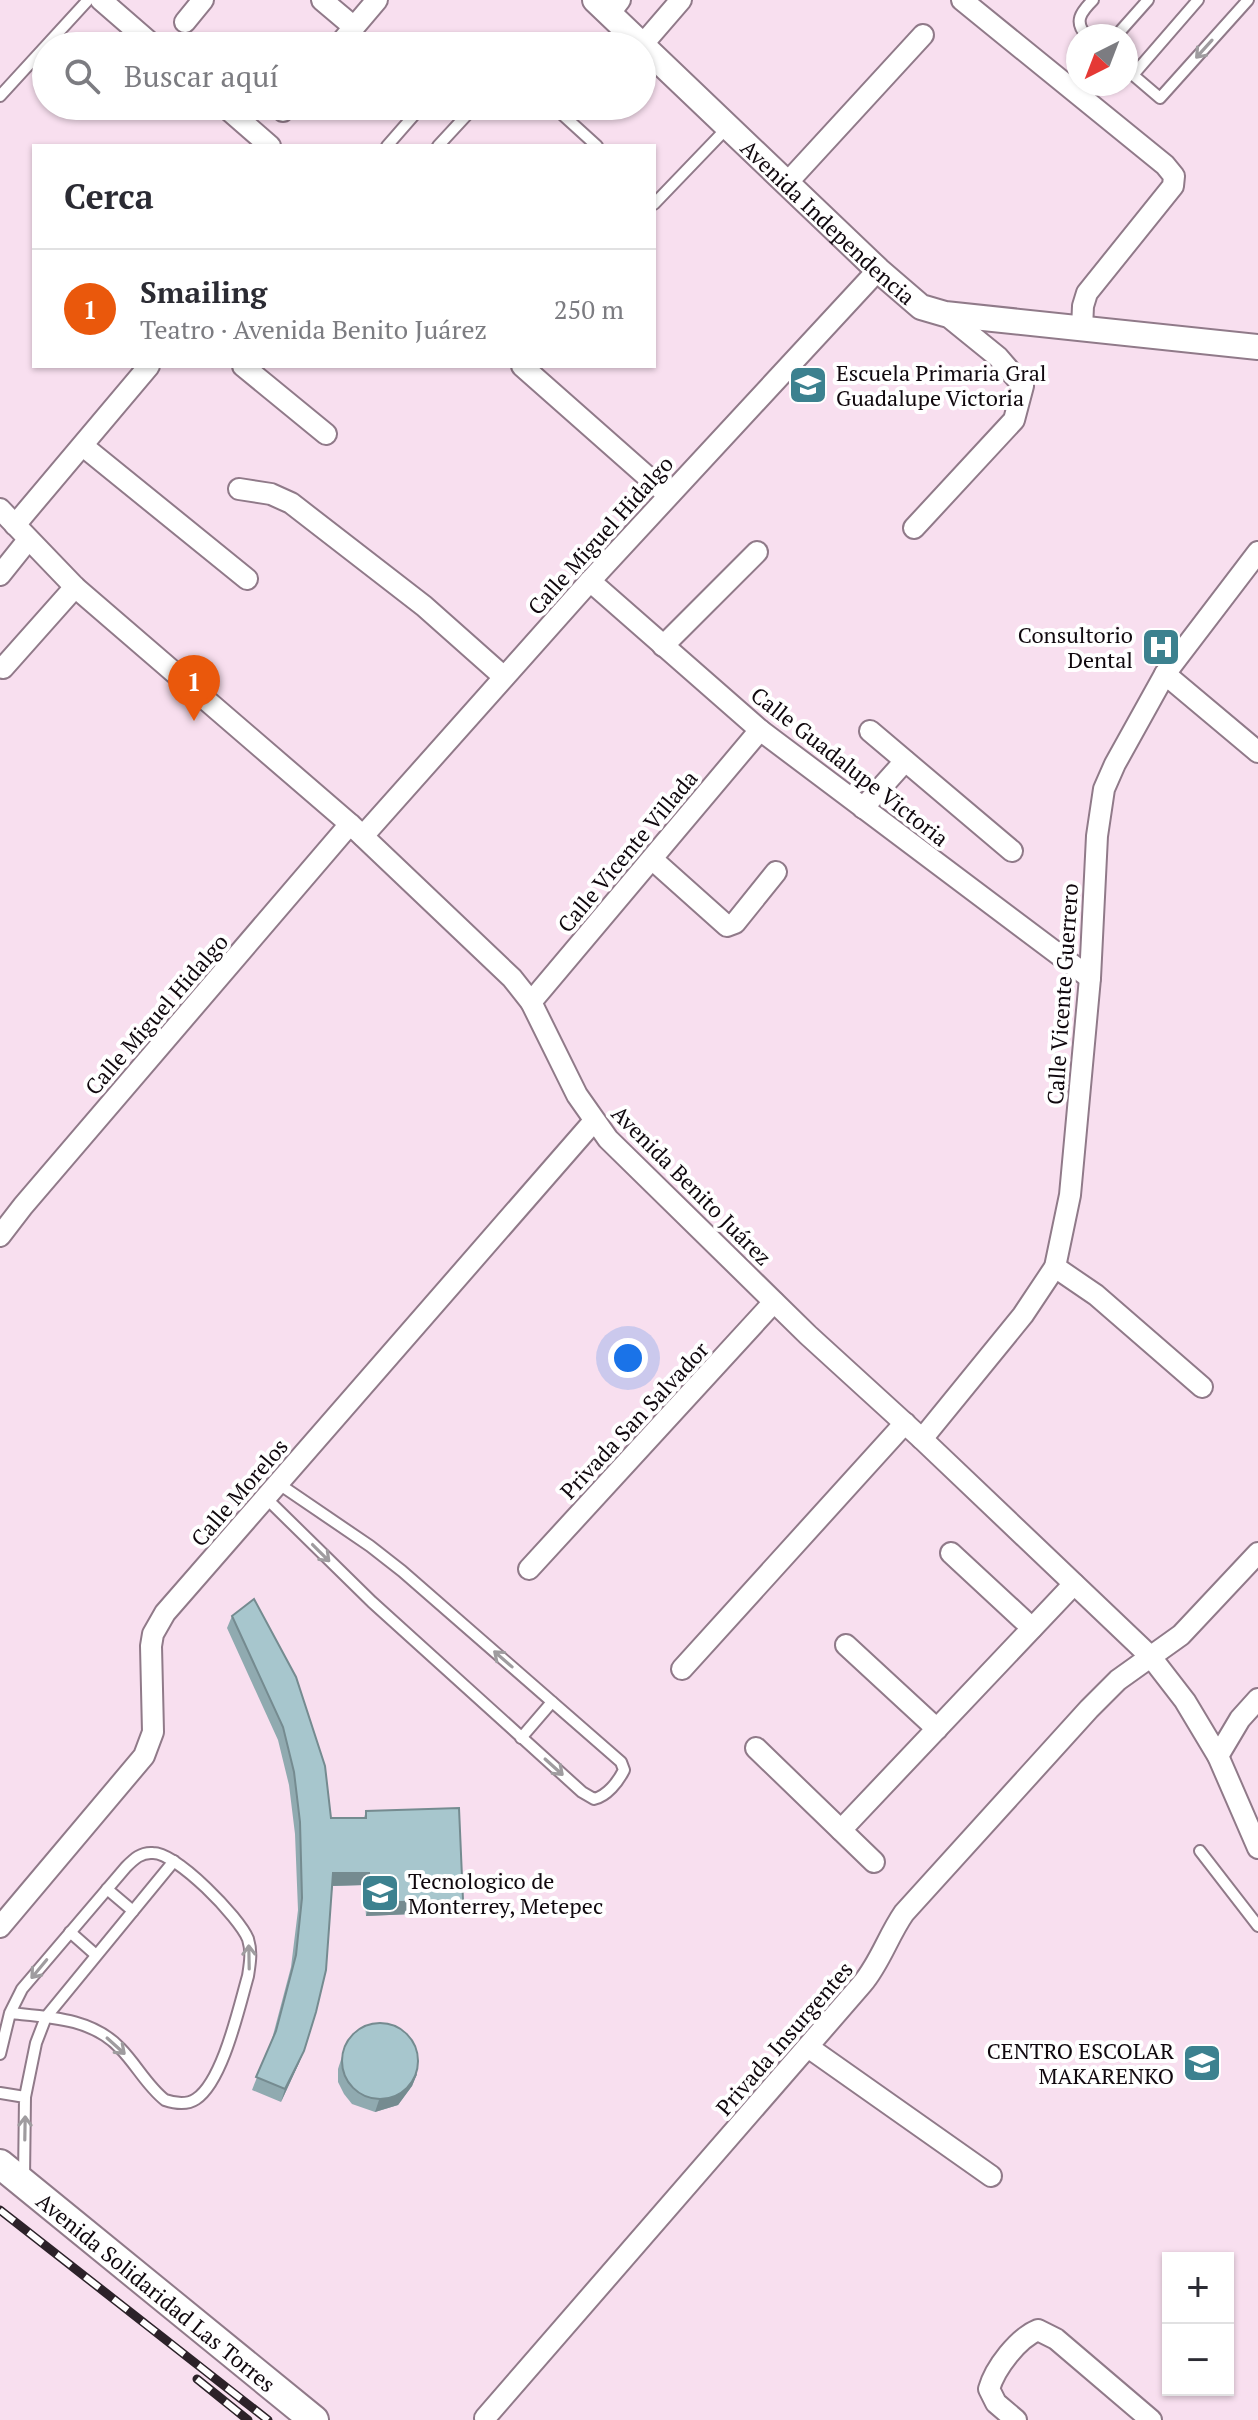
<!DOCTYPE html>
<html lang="es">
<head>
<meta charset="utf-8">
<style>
  body { margin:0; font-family:"PT Serif",serif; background:#f2f2f3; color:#2b2b33 }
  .controls { position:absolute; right:24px; bottom:24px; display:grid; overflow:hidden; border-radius:0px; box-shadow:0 2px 6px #0004 }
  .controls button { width:72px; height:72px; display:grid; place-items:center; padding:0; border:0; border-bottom:2px solid #e1e1e2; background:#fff; color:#2b2b33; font:40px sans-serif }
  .compass { position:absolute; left:1066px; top:24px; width:72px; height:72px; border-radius:50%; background:#fff; box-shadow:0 2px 6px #0004; rotate:222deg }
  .you { position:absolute; left:628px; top:1358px; width:28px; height:28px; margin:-20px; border:6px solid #fff; border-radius:50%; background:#1a73e8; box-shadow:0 0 0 12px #1a73e833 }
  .badge { display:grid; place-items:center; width:52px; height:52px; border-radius:50%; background:#ea580c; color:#fff; font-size:26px; font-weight:700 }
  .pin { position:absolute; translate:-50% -66px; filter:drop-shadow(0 2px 4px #0008) }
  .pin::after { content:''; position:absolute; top:42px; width:28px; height:24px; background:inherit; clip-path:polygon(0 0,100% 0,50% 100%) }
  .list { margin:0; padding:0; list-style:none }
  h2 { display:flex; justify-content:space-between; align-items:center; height:104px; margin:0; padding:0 32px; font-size:34px }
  h2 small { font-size:26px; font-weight:400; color:#7c7c81 }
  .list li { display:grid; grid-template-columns:52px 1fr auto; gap:24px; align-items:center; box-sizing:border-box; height:120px; padding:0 32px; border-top:2px solid #e1e1e2 }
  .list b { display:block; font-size:30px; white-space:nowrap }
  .list p { margin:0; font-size:26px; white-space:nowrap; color:#7c7c81 }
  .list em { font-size:26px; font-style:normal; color:#7c7c81 }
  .icon { flex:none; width:44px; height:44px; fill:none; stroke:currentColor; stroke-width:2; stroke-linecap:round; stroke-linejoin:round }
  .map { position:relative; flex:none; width:1258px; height:2420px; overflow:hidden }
  .search { position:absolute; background:#fff; box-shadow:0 2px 6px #0004; left:32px; top:32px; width:624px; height:88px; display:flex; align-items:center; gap:20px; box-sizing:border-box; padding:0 28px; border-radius:44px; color:#7c7c81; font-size:30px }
  .panel { position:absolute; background:#fff; box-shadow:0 2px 6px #0004; left:32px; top:144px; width:624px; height:224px; border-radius:0px }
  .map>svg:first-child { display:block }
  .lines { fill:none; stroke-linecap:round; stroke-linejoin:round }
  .service-casing { stroke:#907a89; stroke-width:14 }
  .minor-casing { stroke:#907a89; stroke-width:24 }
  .tertiary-casing { stroke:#907a89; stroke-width:28 }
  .secondary-casing { stroke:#907a89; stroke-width:32 }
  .service { stroke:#fff; stroke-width:10 }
  .minor { stroke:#fff; stroke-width:20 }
  .tertiary { stroke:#fff; stroke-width:24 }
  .secondary { stroke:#fff; stroke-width:28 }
  .rail-casing { stroke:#2c2229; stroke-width:9 }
  .rail { stroke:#fff; stroke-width:6; stroke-dasharray:18; stroke-linecap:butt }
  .wall { fill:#90aab0 }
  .shaded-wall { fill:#758b90 }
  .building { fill:#a7c6cd; stroke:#758b90; stroke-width:2 }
  .oneway { stroke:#9f9c9f }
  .labels { text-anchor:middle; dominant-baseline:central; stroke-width:8; stroke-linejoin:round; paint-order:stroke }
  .street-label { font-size:22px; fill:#10080e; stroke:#fff }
  .poi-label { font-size:22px; fill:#10080e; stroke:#fff; text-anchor:start }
</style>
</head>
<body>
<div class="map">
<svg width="1258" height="2420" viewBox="0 0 1258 2420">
  <rect width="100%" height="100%" fill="#f8dfef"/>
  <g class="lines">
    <!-- service casing -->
    <g class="service-casing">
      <g id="service">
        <path d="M1087 36C1073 22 1081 12 1093 0"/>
        <path d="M1116 36 1148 0"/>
        <path d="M476 46H487"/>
        <path d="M1126 69 1160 98 1248 0"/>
        <path d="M1133 75 1198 0"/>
        <path d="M0 96 88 0"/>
        <path d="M553 106 597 146"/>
        <path d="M387 146 422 106"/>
        <path d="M438 146 475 106"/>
        <path d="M654 204 728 127"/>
        <path d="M266 1498 372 1602 582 1792 594 1799C607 1796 618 1782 624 1770L621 1762 402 1571 370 1546 279 1484"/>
        <path d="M521 1738 552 1702"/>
        <path d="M1200 1851 1258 1926"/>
        <path d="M107 1889 133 1911"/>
        <path d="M70 1932 96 1955"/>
        <path d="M0 2054 10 2013 22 1989 126 1867C134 1859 141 1852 153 1853 177 1853 239 1917 248 1939 252 1952 250 1963 248 1976 239 2007 223 2081 196 2099 187 2105 174 2103 165 2100 147 2086 136 2064 120 2048 92 2018 48 2017 10 2013"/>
        <path d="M0 2093 25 2097 24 2178"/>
        <path d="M25 2097 36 2043 46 2017 174 1861"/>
      </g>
    </g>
    <!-- minor casing -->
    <g class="minor-casing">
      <g id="minor">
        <path d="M101 0 154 46"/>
        <path d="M322 0 354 27"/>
        <path d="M962 0 1165 165 1174 176 1173 186 1087 293 1083 306 1082 329"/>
        <path d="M610 13 620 0"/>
        <path d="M185 22 203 0"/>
        <path d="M643 44 681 0"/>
        <path d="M338 46 377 0"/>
        <path d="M224 106 270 146"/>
        <path d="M283 111 288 106"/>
        <path d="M787 183 923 35"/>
        <path d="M243 366 326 434"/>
        <path d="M522 366 668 495"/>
        <path d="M83 446 247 579"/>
        <path d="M239 489 271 494 291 503 424 606 504 677"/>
        <path d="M0 509 75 587 350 824 512 978 531 1002 577 1095 608 1139 808 1335 922 1439 1151 1657 1185 1701 1218 1756 1258 1848"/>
        <path d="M15 525 149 366"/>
        <path d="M914 528 1014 420 1023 386 998 357 945 314"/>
        <path d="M0 575 28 540"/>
        <path d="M590 581 760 730 1090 978"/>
        <path d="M663 646 757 552"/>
        <path d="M3 668 75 587"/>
        <path d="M1165 674 1258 752"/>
        <path d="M870 731 1012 851"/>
        <path d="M863 808 905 761"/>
        <path d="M363 836 590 581 878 270"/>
        <path d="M652 859 727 926 735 923 776 872"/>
        <path d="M531 1002 760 730"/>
        <path d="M0 1236 23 1206 350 824"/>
        <path d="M1055 1267 1096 1295 1202 1387"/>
        <path d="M922 1439 1023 1315 1055 1267 1070 1195 1090 978 1097 836 1104 789 1115 764 1165 674 1258 552"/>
        <path d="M951 1553 1032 1628"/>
        <path d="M529 1569 774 1302"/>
        <path d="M846 1645 937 1729"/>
        <path d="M682 1669 905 1423"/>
        <path d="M756 1748 874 1862"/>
        <path d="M1218 1756 1240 1719 1258 1699"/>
        <path d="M841 1830 1074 1584"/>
        <path d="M0 1927 144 1756 153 1732 151 1646 153 1634 165 1613 594 1121"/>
        <path d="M808 2047 991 2176"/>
        <path d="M485 2418 862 1984C880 1963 888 1936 904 1913L1089 1709 1118 1680 1181 1635 1258 1553"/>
        <path d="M1016 2420 996 2403 989 2389C995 2368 1018 2338 1038 2330L1056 2339 1151 2420"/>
      </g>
    </g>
    <!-- tertiary casing -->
    <g class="tertiary-casing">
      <g id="tertiary">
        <path id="s1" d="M595 0 878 270 921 307 945 314 1258 347"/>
      </g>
    </g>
    <!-- secondary casing -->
    <g class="secondary-casing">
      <g id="secondary">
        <path id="s2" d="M0 2164 314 2420"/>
      </g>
    </g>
    <!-- service -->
    <use href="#service" class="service"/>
    <!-- minor -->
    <use href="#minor" class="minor"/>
    <!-- tertiary -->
    <use href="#tertiary" class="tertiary"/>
    <!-- secondary -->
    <use href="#secondary" class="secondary"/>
    <!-- rail casing -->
    <g class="rail-casing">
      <g id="rail">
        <path d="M0 2210 268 2420"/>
        <path d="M197 2379 248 2420"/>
      </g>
    </g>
    <!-- rail -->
    <use href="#rail" class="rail"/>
  </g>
  <!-- wall -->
  <g class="wall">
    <path d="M232 1616 331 1818H364L366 1811 459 1912 366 1916 364 1885 333 1886 299 2063 281 2102 252 2090 272 2039 291 1967 298 1910 295 1834 289 1785 278 1740 227 1628Z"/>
    <path d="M346 2044 417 2074 412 2086 398 2105 375 2112 352 2104 344 2094 338 2082V2069Z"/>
  </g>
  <!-- shaded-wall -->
  <g class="shaded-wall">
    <path d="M333 1873H369L364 1885 329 1886Z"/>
    <path d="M463 1900 459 1912 366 1916 370 1903Z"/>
    <path d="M304 2051 299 2063 281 2102 285 2089Z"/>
    <path d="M417 2074 412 2086 398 2105 375 2112 379 2100Z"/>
  </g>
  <!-- building -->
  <g class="building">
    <path d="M254 1599 296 1677 325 1766 331 1818H366V1811L459 1808 463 1900 370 1903 369 1873H333L326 1970 316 2012 304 2051 285 2089 256 2077 276 2031 296 1955 302 1898 300 1822 294 1772 283 1727 232 1616Z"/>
    <circle cx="380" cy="2061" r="38"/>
  </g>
  <!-- one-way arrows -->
  <defs><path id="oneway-shaft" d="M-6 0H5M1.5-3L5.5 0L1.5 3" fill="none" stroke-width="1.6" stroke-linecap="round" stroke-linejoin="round" transform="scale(2)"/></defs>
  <g class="oneway">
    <use href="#oneway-shaft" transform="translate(1204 49) rotate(132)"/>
    <use href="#oneway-shaft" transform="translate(321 1553) rotate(45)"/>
    <use href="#oneway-shaft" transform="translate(503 1659) rotate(-139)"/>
    <use href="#oneway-shaft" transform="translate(554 1767) rotate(42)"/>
    <use href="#oneway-shaft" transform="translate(249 1957) rotate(-91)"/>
    <use href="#oneway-shaft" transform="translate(39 1969) rotate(130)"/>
    <use href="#oneway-shaft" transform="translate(116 2046) rotate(42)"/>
    <use href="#oneway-shaft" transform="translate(25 2128) rotate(-89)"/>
  </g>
  <!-- icons -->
  <defs>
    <g id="school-square" transform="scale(2)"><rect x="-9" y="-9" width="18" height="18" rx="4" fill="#3c818f" stroke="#fff"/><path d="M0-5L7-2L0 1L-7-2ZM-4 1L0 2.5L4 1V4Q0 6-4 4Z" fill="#fff"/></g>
    <g id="hospital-square" transform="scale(2)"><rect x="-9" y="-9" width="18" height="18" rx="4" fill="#3c818f" stroke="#fff"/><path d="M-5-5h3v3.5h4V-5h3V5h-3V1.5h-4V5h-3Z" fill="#fff"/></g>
    <g id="university-square" transform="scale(2)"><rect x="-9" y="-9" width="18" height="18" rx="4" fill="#3c818f" stroke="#fff"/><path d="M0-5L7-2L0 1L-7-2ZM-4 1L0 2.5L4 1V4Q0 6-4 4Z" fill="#fff"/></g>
  </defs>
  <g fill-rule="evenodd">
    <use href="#school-square" x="808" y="385"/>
    <use href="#hospital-square" x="1161" y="647"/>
    <use href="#university-square" x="380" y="1893"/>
    <use href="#school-square" x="1202" y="2063"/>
  </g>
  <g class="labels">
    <!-- street labels -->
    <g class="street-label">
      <text stroke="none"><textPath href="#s1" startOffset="322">Avenida Independencia</textPath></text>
      <text transform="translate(600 535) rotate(-48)">Calle Miguel Hidalgo</text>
      <text transform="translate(850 766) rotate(38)">Calle Guadalupe Victoria</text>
      <text transform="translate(627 851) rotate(-50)">Calle Vicente Villada</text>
      <text transform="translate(1062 994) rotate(-86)">Calle Vicente Guerrero</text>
      <text transform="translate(156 1014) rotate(-49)">Calle Miguel Hidalgo</text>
      <text transform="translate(692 1185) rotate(45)">Avenida Benito Juárez</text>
      <text transform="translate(634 1420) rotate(-47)">Privada San Salvador</text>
      <text transform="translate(239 1492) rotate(-49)">Calle Morelos</text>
      <text transform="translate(784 2038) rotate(-49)">Privada Insurgentes</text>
      <text stroke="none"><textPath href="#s2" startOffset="202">Avenida Solidaridad Las Torres</textPath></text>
    </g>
    <!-- poi labels -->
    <g class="poi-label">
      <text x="836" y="372">Escuela Primaria Gral<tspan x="836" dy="25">Guadalupe Victoria</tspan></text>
      <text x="1133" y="634" text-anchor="end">Consultorio<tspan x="1133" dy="25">Dental</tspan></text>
      <text x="408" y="1880">Tecnologico de<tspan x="408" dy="25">Monterrey, Metepec</tspan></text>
      <text x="1174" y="2050" text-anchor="end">CENTRO ESCOLAR<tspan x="1174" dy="25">MAKARENKO</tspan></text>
    </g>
  </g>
</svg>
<div class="controls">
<button>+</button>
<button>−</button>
</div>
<svg class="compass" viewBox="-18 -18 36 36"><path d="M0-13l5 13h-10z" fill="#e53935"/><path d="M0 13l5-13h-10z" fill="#7c7c81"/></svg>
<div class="you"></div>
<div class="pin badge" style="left:194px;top:721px">1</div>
<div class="search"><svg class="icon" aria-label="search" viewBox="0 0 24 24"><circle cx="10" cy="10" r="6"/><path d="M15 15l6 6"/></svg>Buscar aquí</div>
<section class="panel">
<h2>Cerca<small></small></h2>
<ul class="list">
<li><span class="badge">1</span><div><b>Smailing</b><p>Teatro · Avenida Benito Juárez</p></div><em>250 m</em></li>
</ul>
</section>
</div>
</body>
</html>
